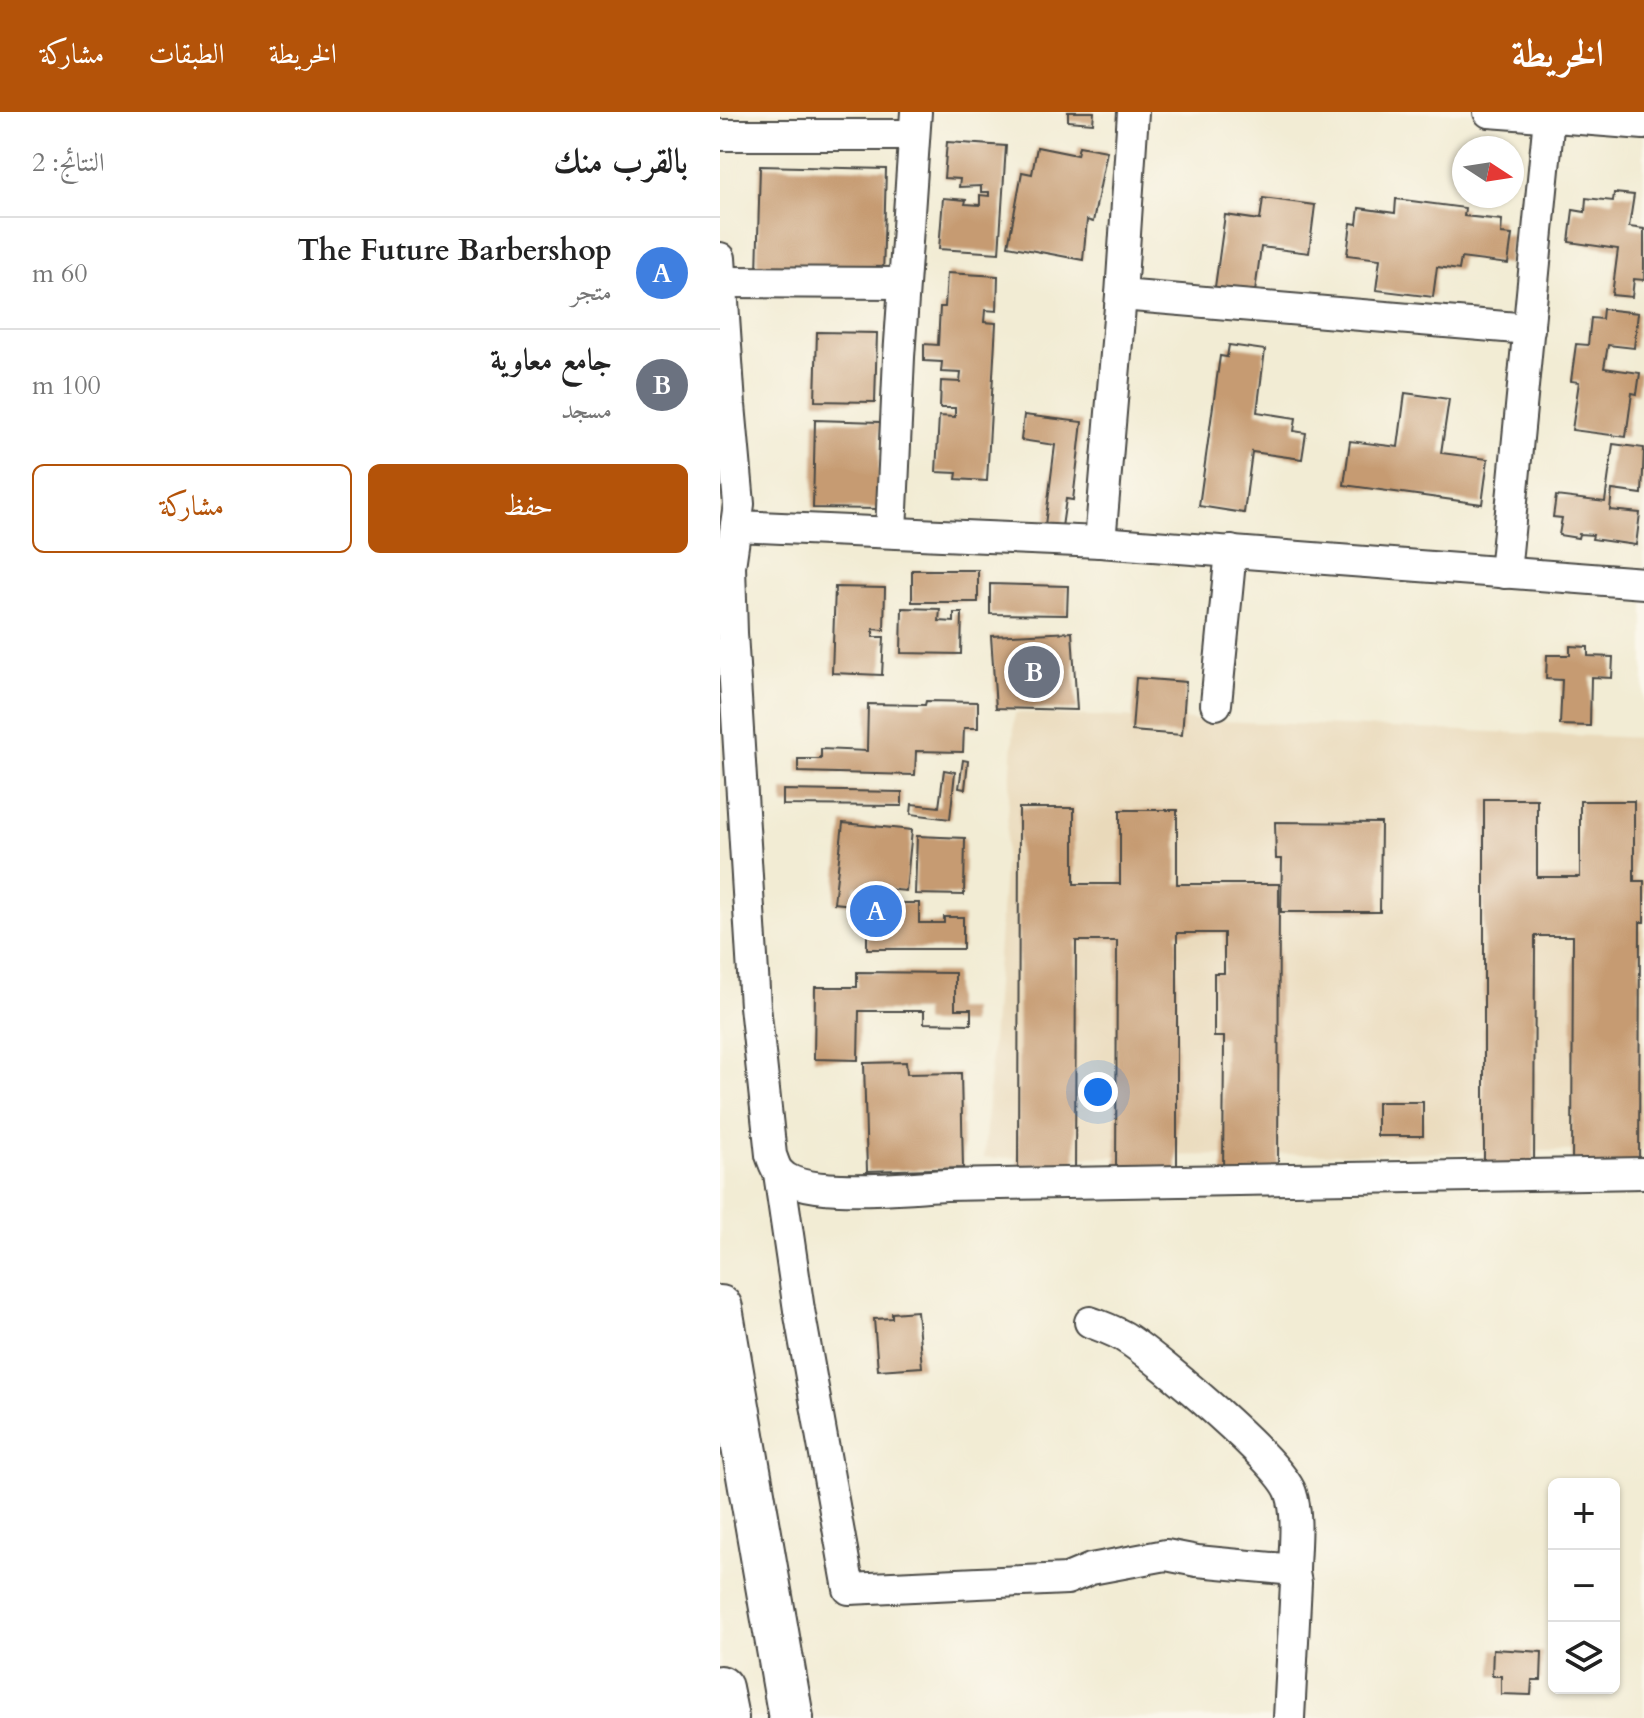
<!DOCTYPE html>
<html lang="ar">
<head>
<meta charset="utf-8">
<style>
  body { margin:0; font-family:Cardo,Amiri,serif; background:#f6f6f6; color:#222; direction:rtl }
  .controls { position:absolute; right:24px; bottom:24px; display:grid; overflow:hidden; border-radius:12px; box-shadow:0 2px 6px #0004 }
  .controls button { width:72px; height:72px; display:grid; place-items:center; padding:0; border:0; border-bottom:2px solid #e0e0e0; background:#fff; color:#222; font:40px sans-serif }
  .compass { position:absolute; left:732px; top:24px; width:72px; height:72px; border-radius:50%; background:#fff; box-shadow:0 2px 6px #0004; rotate:102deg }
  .you { position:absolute; left:378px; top:980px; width:28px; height:28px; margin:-20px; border:6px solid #fff; border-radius:50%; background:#1a73e8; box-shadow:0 0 0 12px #1a73e833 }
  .badge { display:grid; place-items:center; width:52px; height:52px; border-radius:50%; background:#b45309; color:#fff; font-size:26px; font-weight:700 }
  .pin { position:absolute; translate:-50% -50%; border:4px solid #fff; box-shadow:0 2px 8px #0006 }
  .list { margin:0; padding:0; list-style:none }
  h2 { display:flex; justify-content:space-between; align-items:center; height:104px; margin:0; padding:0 32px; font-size:34px }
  h2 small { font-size:26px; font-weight:400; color:#767676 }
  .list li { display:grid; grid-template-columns:52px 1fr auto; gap:24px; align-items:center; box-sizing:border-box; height:112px; padding:0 32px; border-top:2px solid #e0e0e0 }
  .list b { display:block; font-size:30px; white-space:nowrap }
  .list p { margin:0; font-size:26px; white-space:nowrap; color:#767676 }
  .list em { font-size:26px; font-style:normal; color:#767676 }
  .actions { display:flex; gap:16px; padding:24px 32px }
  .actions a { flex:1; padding:18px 0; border:2px solid #b45309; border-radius:12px; text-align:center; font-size:28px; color:#b45309 }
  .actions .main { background:#b45309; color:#fff }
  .icon { flex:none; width:44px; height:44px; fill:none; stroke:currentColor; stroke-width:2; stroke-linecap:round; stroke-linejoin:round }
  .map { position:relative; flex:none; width:924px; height:1606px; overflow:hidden; direction:ltr }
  header { display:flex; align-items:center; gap:48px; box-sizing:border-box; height:112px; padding:0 40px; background:#b45309; color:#fff }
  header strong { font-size:38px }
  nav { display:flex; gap:44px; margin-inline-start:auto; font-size:28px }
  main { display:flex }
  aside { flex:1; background:#fff }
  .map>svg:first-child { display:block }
  .built { fill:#e9d9ba }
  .building { fill:#c69b72 }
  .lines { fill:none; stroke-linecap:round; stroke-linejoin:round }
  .minor-casing { stroke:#494844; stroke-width:34 }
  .highway-casing { stroke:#494844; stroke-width:48 }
  .minor { stroke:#fff; stroke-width:30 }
  .highway { stroke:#fff; stroke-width:44 }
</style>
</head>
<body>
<header>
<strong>الخريطة</strong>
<nav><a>الخريطة</a><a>الطبقات</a><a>مشاركة</a></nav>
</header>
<main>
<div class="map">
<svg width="924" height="1606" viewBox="0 0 924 1606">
  <rect width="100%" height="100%" fill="#fbf7ec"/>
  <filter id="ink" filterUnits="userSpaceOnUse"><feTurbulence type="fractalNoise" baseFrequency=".0125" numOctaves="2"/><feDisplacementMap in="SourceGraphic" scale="16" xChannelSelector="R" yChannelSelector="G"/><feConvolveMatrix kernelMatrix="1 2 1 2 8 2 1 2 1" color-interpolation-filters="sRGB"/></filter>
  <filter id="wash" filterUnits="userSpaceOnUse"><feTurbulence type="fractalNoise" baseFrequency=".006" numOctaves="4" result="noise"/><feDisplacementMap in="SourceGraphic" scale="32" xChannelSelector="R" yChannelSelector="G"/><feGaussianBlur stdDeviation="1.8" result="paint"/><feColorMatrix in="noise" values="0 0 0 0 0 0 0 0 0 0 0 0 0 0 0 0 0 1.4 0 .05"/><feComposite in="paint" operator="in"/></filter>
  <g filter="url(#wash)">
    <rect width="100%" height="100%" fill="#f2ecd4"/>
    <!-- built -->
    <path class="built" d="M295 601 924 626V1038L264 1046Z"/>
    <g id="blocks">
      <!-- building -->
      <g class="building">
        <path d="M348 0H374L373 11 348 9Z"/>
        <path d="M227 30 286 34 279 141 219 137 223 86 246 88 245 92 260 93V83L269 84V80H261V74L239 75 240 67 224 66Z"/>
        <path d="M359 34 387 39 373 110 367 108 363 148 288 134 302 60 312 62 317 35 357 43Z"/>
        <path d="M40 54 166 57 163 164 37 161Z"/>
        <path d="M894 81 914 83 909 115 924 117V168L914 167 912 185 892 183 898 137 849 130 853 98 865 100 866 86 893 89Z"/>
        <path d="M543 86 595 93 589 141 541 135 535 180 495 175 505 103 540 108Z"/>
        <path d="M676 87 745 96 744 104 782 108 781 122 792 123 788 152 741 146 739 158 717 155 713 185 656 178 660 147 627 143 631 111 637 112 639 96 675 101Z"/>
        <path d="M227 161 278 164 277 199 265 198 264 210 276 211 267 369 236 367 237 361 216 360 219 304 235 305V296H220L221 269 240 270 241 261 221 260 222 250 204 249V232L218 233 220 195H225Z"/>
        <path d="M883 197 918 201 914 236 888 233 884 256 920 261 917 282 912 281 906 325 852 318 859 270 851 269 856 232 868 233 871 206 882 207Z"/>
        <path d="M97 220 157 221 155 290 95 289Z"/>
        <path d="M509 233 545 238 537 300 576 306 574 319 586 321 582 347 532 340 524 401 479 394 500 244 507 245Z"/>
        <path d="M685 281 729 287 721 341 768 347 762 392 624 373 630 329 678 335Z"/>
        <path d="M304 303 362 310 353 388 346 387 342 415 325 413 335 333 301 328Z"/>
        <path d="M95 308 160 310 158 397 93 396Z"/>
        <path d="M893 332 924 336 922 382 892 378 890 398 920 401 916 433 872 427 873 423 859 422 858 426 839 423 842 406 833 405 836 384 885 390Z"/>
        <rect x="192" y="458" width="66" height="32"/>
        <path d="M270 472 348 474 347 503 270 502Z"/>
        <path d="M115 475 165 476 164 518 153 517V525H164L162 563 112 561Z"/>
        <path d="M182 496 220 497 219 509 234 510V501H242L241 542 181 541Z"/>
        <path d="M352 520 357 598 276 596 271 524Z"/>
        <path d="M850 534 868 535V544L893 545 892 566 871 565 870 614 840 613 842 568 826 567 827 543H850Z"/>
        <path d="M416 566 466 570 462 623 412 619Z"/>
        <path d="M206 589 258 590V616H244L243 640 196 639 195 663 78 660V647H101V637L147 639 148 592 205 593Z"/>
        <path d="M243 648 248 649 245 677 239 676Z"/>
        <path d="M224 658 235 660 230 707 191 702 192 692 219 695Z"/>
        <path d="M63 678 182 680V694L63 693Z"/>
        <path d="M764 687H817V765H860V689H914V769H924V810H920L919 1060H852L853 824H815L814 1059H764Z"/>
        <path d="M299 696H354V772H400V698H457V772H559L558 1065 503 1066 504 925H494V861H504V821H457V1063L396 1062 397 829H356L355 1068 298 1067Z"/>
        <path d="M555 710 661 711 660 800H561L562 747H556Z"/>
        <path d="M123 711 192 718 186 779 135 774 133 793 114 791Z"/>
        <path d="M197 724 245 726 244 783 195 782Z"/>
        <path d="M147 791H199V811H224V805H243V837H147Z"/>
        <path d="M137 860 235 861V897H251V912L204 911V899H139L138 948 94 947 95 875H137Z"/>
        <path d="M186 950 187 962 241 961 243 1056 147 1059 144 951Z"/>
        <rect x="657" y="990" width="46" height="34"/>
        <path d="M197 1199 202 1255 158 1258 154 1207 172 1206V1201Z"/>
        <path d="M773 1537 822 1540 821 1568H812L811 1583 781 1582V1564H772Z"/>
      </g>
    </g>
  </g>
  <g filter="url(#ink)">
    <use href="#blocks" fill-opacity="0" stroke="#494844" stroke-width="2"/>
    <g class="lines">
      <!-- minor casing -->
      <g class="minor-casing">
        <g id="minor">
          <path d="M769 0 924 12"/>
          <path d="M0 23H194"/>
          <path d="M0 146 10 293 19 392 10 454 12 521 35 894 51 1043C53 1048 55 1056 59 1060 81 1088 192 1074 226 1073L924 1061"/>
          <path d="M1 170 184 171"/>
          <path d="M401 183 809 217"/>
          <path d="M16 414 380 430 924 471"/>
          <path d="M171 419 179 245 196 0"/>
          <path d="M380 430 401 183 413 0"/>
          <path d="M785 461 829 5"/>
          <path d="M496 592 511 439"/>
          <path d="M59 1061 79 1198 129 1477 347 1467 371 1457 446 1443 477 1449 564 1457 574 1461 576 1471 569 1606"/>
          <path d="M370 1210C383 1215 398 1220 409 1228 440 1249 561 1350 571 1381 579 1405 574 1436 574 1461"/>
        </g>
      </g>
      <!-- highway casing -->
      <g class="highway-casing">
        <g id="highway">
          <path d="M0 1196 71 1606"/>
          <path d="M0 1576 6 1606"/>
        </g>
      </g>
      <!-- minor -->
      <use href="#minor" class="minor"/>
      <!-- highway -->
      <use href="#highway" class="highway"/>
    </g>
  </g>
</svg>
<div class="controls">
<button>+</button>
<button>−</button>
<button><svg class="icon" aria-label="layers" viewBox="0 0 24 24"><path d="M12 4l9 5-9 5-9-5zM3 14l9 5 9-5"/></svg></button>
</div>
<svg class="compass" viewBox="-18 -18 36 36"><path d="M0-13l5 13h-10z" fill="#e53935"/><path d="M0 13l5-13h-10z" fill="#767676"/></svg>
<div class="you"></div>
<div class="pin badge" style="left:156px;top:799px;background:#3f7fe0">A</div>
<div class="pin badge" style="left:314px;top:560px;background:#6b7280">B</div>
</div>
<aside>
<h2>بالقرب منك<small>النتائج: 2</small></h2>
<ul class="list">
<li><span class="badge" style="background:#3f7fe0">A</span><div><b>The Future Barbershop</b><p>متجر</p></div><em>60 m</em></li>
<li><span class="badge" style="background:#6b7280">B</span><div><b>جامع معاوية</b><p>مسجد</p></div><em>100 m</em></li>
</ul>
<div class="actions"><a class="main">حفظ</a><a>مشاركة</a></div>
</aside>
</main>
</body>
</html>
